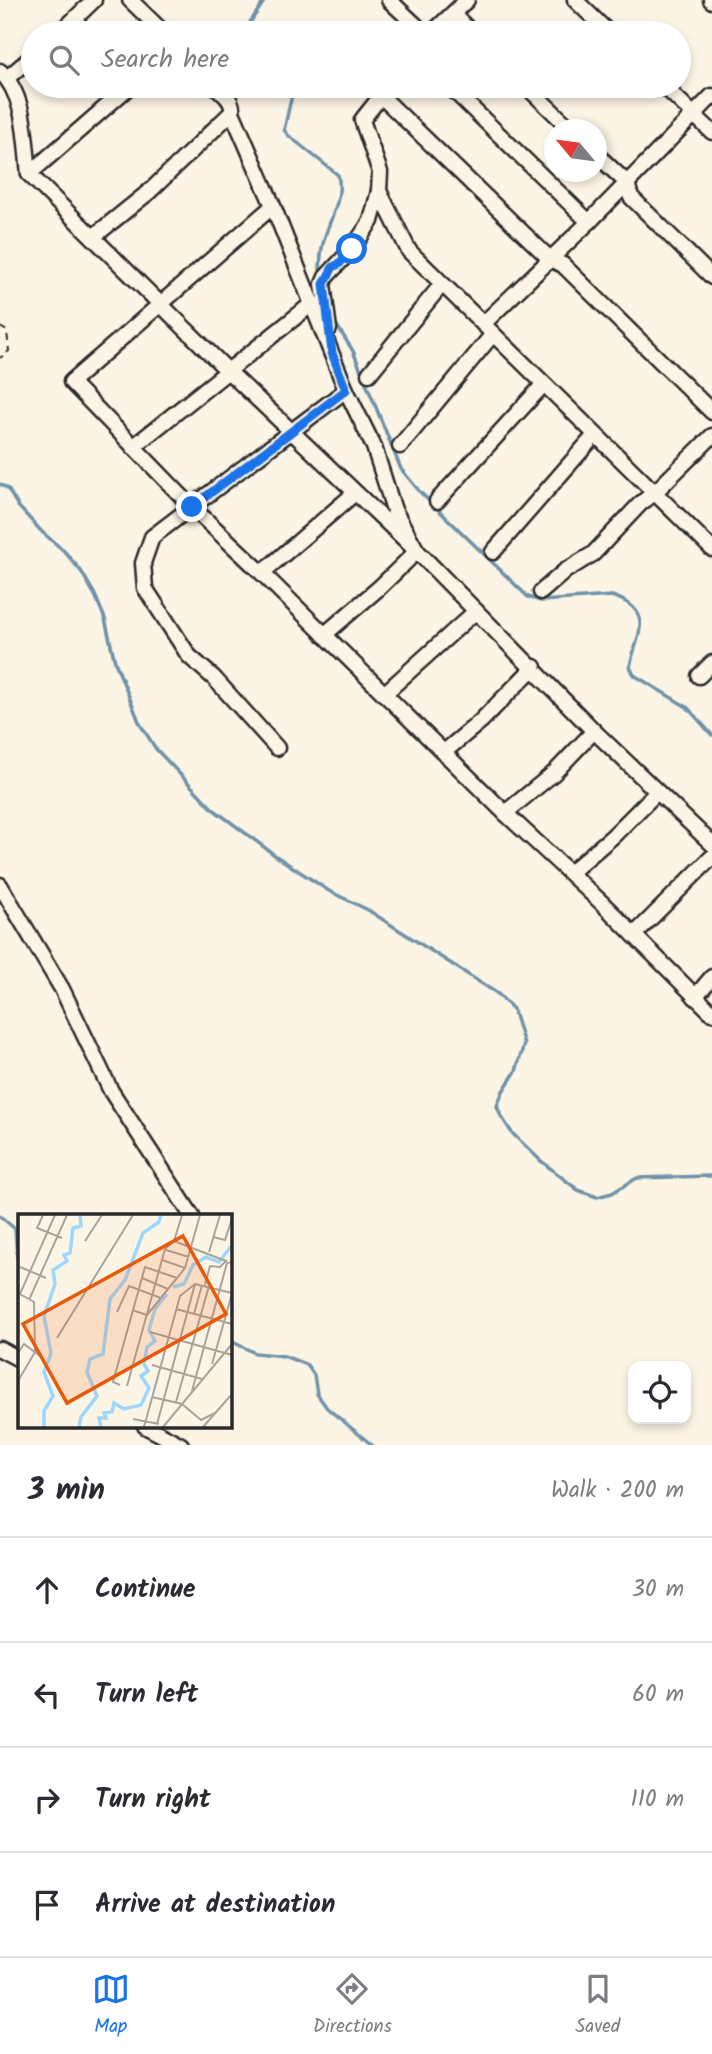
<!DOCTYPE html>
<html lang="en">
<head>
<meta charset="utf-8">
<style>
  body { margin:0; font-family:Kalam,sans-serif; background:#f2f2f3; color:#2b2b33 }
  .controls { position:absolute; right:21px; bottom:21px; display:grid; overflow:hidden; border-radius:14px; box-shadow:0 4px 10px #0003 }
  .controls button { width:63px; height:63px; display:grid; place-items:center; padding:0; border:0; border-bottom:2px solid #e1e1e2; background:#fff; color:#2b2b33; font:35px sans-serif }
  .compass { position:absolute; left:544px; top:119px; width:63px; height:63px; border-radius:50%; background:#fff; box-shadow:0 4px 10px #0003; rotate:299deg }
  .stop { position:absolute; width:21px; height:21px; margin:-16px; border:5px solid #1a73e8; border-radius:50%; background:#fff }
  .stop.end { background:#1a73e8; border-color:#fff; box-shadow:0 2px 7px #0008 }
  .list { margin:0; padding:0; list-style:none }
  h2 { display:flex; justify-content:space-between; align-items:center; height:91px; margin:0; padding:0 28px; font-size:30px }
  h2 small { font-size:23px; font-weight:400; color:#7c7c81 }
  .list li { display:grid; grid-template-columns:46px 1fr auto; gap:21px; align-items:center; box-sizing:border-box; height:105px; padding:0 28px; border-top:2px solid #e1e1e2 }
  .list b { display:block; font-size:26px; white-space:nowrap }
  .list em { font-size:23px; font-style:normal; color:#7c7c81 }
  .icon { flex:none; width:38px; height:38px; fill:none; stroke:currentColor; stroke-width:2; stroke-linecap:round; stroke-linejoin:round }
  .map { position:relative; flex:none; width:712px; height:1445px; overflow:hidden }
  .search { position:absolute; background:#fff; box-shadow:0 4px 10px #0003; left:21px; right:21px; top:21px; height:77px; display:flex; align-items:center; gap:18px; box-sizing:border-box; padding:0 24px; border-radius:38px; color:#7c7c81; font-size:26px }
  .sheet { height:511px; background:#fff }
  nav { display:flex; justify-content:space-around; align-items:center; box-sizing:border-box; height:98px; border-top:2px solid #e1e1e2; background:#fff; font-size:19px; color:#7c7c81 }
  nav a { display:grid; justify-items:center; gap:4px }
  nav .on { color:#1a73e8 }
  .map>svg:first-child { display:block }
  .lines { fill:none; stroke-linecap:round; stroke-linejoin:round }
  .stream { stroke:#6f92a9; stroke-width:3.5 }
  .minor-casing { stroke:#2b2b2b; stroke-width:19 }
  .path { stroke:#2b2b2b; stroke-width:2; stroke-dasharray:7 5; stroke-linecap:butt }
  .minor { stroke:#fcf5e5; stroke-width:14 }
  .route { stroke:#1a73e8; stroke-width:9 }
  .inset-river { fill:none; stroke:#9dd7fd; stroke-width:3.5 }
  .inset-road { fill:none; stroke:#a8a49b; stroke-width:2 }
  .view { fill:#e8590c; fill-opacity:0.15; stroke:#e8590c; stroke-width:3.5 }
  .inset-edge { fill:none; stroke:#2b2b2b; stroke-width:3.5 }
</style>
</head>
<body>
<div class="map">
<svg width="712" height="1445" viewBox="0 0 712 1445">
  <rect width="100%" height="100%" fill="#fcf5e5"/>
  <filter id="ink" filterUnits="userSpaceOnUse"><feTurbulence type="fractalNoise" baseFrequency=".0143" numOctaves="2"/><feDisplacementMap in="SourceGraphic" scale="14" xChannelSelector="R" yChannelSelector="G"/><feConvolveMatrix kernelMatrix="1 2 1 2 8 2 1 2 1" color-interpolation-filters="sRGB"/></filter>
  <g filter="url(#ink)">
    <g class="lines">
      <!-- stream -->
      <g class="stream">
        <path d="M243 33 265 0"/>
        <path d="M294 86 284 130 289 136 338 175C344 200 328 220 323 244 320 254 320 266 320 277"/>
        <path d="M334 321 353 351 401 469 420 492 528 597 541 601 612 596C658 611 635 637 630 667L634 675 687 707 712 735"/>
        <path d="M0 484 8 489 18 506 42 532 64 551 81 571 95 595 105 619 115 662 140 724 156 749 213 809 276 856 329 891 368 910 498 994 513 1009 524 1044 516 1071 503 1091 497 1106 501 1116 512 1133 541 1161 578 1190 597 1197 612 1193 637 1178 712 1176"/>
        <path d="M0 1216 15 1229 17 1257 19 1261"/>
        <path d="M229 1340 255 1353 284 1356 307 1365 314 1375 317 1394 327 1408 372 1445"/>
      </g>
      <!-- minor casing -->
      <g class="minor-casing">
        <g id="minor">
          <path d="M130 0 164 33"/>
          <path d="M389 0 424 33"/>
          <path d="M575 0 609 33"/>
          <path d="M711 0 712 1"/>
          <path d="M453 14 472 33"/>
          <path d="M60 33 94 0"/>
          <path d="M432 33 467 0"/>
          <path d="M0 71C26 96 25 140 29 174L228 371 417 551 594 731 712 844"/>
          <path d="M7 78 33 56"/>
          <path d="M386 86 381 96 550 259 563 265 712 412"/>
          <path d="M449 86 589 222"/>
          <path d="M526 86 572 130"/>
          <path d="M664 86 712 132"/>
          <path d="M381 96 362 120 380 172 379 191 409 251 712 549"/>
          <path d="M232 112 273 206 71 382 192 507 262 573 505 813 603 904 712 1013"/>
          <path d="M596 154 627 183 631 197 712 277"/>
          <path d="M29 174 130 86"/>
          <path d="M273 206 346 390 374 447 394 510 417 551 380 587 324 635"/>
          <path d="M93 237 150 191 232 112C234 101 223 93 215 86"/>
          <path d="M483 324 589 222 712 96"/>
          <path d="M329 329 323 284 326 277 352 249 371 221 379 191"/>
          <path d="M369 374 442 284"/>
          <path d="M400 446 493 334"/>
          <path d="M133 447 313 303"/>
          <path d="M437 501 543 385"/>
          <path d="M493 552 595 435"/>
          <path d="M262 573 355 493"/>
          <path d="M541 592 565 571 593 554 640 504 654 493 712 436"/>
          <path d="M699 676 712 663"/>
          <path d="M384 694 476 611"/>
          <path d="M277 748 214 678 189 656 145 588 143 563 152 537 346 390"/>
          <path d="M444 752 481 721 534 667"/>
          <path d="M505 813 554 773 594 731"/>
          <path d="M571 872 613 836 657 792"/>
          <path d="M0 885 62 989 111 1091 192 1216"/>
          <path d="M634 935 712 857"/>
          <path d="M695 997 712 977"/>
          <path d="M0 1349 19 1359"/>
          <path d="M145 1426 181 1445"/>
        </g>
      </g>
      <!-- path -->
      <path class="path" d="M0 327 7 331 9 351 0 358"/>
      <!-- minor -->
      <use href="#minor" class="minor"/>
    </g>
  </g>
  <g class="lines" filter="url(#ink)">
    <!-- route -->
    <path class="route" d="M192 507 346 390 332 353 324 284 333 267 339 264 352 249"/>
  </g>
  <!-- overview -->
  <g transform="translate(18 1214)">
    <rect width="214" height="214" fill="#fcf5e5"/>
    <path class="inset-river" d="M155 73 166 70 175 51 188 43 201 48 214 31M26 213V197L35 182 26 158 33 139 26 102 37 70 35 56 49 47 46 41 52 39 55 14 63 12 62 1M61 213 63 203 79 182 69 158 72 145 85 140 92 85 107 66 125 19 141 8 143 1M83 213 81 204H88L86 199 94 198 96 189 106 195 123 191 131 174 123 162 130 157 126 150 129 133 137 127 131 116 137 95 149 80"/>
    <path class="inset-road" d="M25 1 19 14 44 24M195 23 207 26 214 4M67 27 84 1M156 27 208 47 202 53 192 52 187 71M148 36 171 43M191 38 202 1M144 46 167 54 182 1M2 53 28 64M124 64 150 75M0 79 16 88 17 138 0 167M2 80 37 1M11 86 49 1M158 95 214 110M114 96 129 101 159 64M99 98 111 72 143 84M176 100 184 71M132 118 214 141M39 124 115 1M0 139 6 130 22 142M194 150 214 80M134 151 184 165M102 171 95 168 127 53 159 64 167 54M109 172 147 35 156 27 164 1M174 177 209 49 214 48M134 183 164 190 183 206 197 199M158 188 191 72M115 205 141 210M139 210 177 70 214 79M126 213 162 82 177 70M145 213 214 130M185 213 214 180"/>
    <path class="view" d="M165 22 208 100 49 189 5 110Z"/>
    <rect width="214" height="214" class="inset-edge"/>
  </g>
</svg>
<div class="controls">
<button><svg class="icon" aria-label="locate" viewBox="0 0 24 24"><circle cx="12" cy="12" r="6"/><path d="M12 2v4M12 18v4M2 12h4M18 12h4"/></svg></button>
</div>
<svg class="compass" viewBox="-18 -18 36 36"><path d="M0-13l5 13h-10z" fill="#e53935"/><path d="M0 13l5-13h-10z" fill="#7c7c81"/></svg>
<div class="stop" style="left:352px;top:249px"></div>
<div class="stop end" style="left:192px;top:507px"></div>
<div class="search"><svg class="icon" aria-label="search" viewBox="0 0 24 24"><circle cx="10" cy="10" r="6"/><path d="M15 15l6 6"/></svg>Search here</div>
</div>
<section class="sheet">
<h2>3 min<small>Walk · 200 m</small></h2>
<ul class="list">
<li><svg class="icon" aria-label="ahead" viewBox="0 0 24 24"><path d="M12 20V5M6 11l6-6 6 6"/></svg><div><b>Continue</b></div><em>30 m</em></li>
<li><svg class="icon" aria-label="left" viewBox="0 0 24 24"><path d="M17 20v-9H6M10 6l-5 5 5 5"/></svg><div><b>Turn left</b></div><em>60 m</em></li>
<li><svg class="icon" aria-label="right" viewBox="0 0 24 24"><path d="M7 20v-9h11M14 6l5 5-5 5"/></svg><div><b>Turn right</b></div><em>110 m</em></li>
<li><svg class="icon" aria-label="arrive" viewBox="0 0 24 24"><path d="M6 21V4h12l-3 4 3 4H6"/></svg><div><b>Arrive at destination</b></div></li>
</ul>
</section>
<nav>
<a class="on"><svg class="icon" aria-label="map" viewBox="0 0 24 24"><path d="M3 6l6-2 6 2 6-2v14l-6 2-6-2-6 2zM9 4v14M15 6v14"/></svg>Map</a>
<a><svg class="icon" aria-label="directions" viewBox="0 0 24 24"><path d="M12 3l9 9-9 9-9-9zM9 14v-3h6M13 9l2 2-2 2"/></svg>Directions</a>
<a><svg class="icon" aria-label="saved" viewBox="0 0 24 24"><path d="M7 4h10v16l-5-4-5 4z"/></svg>Saved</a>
</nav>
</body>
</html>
